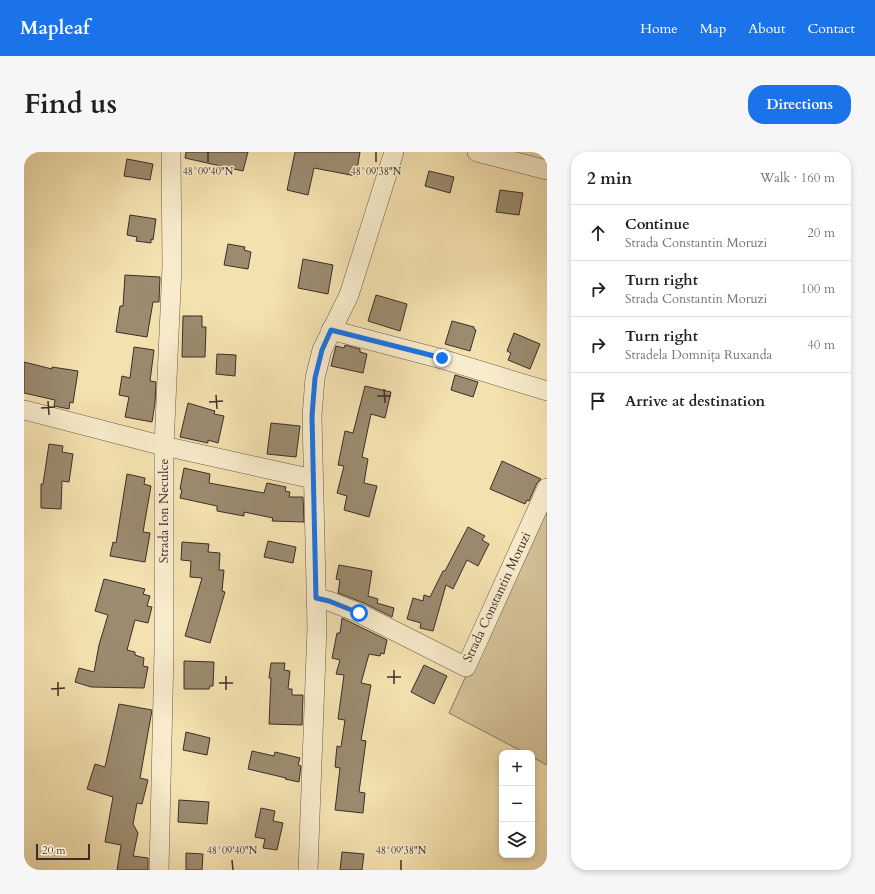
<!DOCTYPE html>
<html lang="en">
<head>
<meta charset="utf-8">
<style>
  body { margin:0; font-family:Cardo,serif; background:#f6f6f6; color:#202124 }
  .controls { position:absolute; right:12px; bottom:12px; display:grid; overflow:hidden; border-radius:8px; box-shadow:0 2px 6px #0003 }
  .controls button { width:36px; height:36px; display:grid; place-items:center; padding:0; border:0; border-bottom:1px solid #e0e0e0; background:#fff; color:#202124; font:20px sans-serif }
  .scale { position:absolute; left:12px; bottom:10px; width:54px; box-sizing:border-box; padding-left:4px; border:2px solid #3b2e29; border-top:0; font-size:11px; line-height:14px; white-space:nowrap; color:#3b2e29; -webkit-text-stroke:3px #f8eccc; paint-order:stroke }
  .stop { position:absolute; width:12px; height:12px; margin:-9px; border:3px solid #1a73e8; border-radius:50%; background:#fff }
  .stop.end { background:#1a73e8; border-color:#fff; box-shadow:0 1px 4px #0008 }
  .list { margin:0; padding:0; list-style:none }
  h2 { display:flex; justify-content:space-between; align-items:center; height:52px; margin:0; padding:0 16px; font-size:17px }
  h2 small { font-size:13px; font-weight:400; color:#757577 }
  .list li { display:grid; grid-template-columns:26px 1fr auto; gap:12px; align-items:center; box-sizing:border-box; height:56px; padding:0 16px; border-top:1px solid #e0e0e0 }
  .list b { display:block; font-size:15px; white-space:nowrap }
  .list p { margin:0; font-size:13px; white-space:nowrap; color:#757577 }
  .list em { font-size:13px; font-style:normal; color:#757577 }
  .icon { flex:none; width:22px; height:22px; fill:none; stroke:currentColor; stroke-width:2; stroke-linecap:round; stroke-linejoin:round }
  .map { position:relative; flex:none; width:523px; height:718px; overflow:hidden; border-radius:16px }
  header { display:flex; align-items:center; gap:24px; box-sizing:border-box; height:56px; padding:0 20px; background:#1a73e8; color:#fff }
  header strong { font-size:19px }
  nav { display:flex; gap:22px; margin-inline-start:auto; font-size:14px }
  .intro { display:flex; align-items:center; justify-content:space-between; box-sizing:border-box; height:96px; padding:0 24px }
  h1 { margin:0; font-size:28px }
  .button { padding:10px 18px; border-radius:16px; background:#1a73e8; color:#fff; font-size:14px; font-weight:700 }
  main { display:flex; gap:24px; padding:0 24px }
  aside { flex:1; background:#fff; border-radius:16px; box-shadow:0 2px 6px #0003 }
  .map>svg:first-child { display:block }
  .green { fill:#d5c399; stroke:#887861 }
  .building { fill:#9b8b6f; stroke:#3b2e29 }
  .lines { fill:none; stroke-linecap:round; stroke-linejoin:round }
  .street-casing { stroke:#695b4b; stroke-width:20 }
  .street { stroke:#f8eccc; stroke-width:19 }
  .route { stroke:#1a73e8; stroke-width:5 }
  .ticks { fill:none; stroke:#3b2e29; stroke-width:1.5 }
  .labels { text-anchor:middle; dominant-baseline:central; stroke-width:3; stroke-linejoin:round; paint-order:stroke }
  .street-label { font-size:13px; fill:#3b2e29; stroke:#f8eccc }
  .ticks-label { font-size:10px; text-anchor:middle; fill:#3b2e29; stroke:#f8eccc; stroke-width:3; stroke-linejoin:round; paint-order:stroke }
</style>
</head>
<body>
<header>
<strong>Mapleaf</strong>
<nav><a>Home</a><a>Map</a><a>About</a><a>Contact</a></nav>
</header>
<div class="intro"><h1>Find us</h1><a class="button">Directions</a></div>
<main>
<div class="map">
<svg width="523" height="718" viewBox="0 0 523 718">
  <rect width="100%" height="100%" fill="#f4e1b0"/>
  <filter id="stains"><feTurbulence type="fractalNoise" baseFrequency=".005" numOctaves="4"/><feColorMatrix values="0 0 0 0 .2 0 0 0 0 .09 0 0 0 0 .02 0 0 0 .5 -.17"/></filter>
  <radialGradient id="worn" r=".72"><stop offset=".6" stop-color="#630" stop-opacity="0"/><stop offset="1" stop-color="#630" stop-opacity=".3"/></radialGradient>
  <!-- green -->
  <path class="green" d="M523 346V613L508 605V601H501L425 561Z"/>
  <!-- building -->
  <g class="building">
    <path d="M162 0H224L219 19 161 6Z"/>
    <path d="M271 0H336L332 24 290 16 284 43 263 38Z"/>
    <path d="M103 7 129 12 126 28 100 24Z"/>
    <path d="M405 19 430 25 426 41 401 34Z"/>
    <path d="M476 38 499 41 495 63 472 60Z"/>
    <path d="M106 63 132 67 129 88 127 87V91L112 89 113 85 103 83Z"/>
    <path d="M204 92 221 95 220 98 227 100 224 117 200 113Z"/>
    <path d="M279 107 309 113 304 142 274 136Z"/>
    <path d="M101 123 136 125 135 150H129L123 185 92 180 96 154H99Z"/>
    <path d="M352 143 383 152 376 179 344 169Z"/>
    <path d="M159 164H178V175H182L181 205H158Z"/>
    <path d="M428 169 450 175V177L452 178 446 199 421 192Z"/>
    <path d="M490 181 516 192 506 217 484 208 487 201 483 199Z"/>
    <path d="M321 193 336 197V200L343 202 339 221 307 214 312 194 320 196Z"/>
    <path d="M110 195 130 198 126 229 132 230 131 251 128 270 101 265 105 245 95 243 98 224 106 226Z"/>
    <path d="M193 202 212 203 211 224 192 222Z"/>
    <path d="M0 210 28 217V215L54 219 49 251 46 250 45 257 30 254 31 248 0 241Z"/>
    <path d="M431 223 454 230 449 245 427 238Z"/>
    <path d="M341 234 367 240 361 266 347 262 338 305 344 307 340 331 353 334 345 365 320 358 323 344 313 341 320 314 314 313 321 279 329 281Z"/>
    <path d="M164 251 191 259 190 262 200 264 194 291 184 288V291L156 285Z"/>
    <path d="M247 271 276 274 272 305 243 302Z"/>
    <path d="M25 292 39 294 38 300 49 302 45 330 38 329 37 357 17 356V332H19Z"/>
    <path d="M478 309 517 327 513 331 505 349 503 348 501 352 466 337Z"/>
    <path d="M160 316 186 322 185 331 240 341 243 331 262 335 261 339 266 340 265 345H279L280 370 248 369 249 366 220 360V364L193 359V354L156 346 158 338 156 337Z"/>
    <path d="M103 322 121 326 120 332 127 334 119 380 126 381 121 410 86 404 89 390 92 391Z"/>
    <path d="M444 375 461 384 458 388 465 392 454 414 443 408 429 437 422 433 409 479 396 476 397 471 383 467 389 446 399 449 400 443 406 445 419 419H421Z"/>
    <path d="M244 389 272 395 269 411 240 405Z"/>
    <path d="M158 390 185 392 184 400 196 401 195 418H200L198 439 201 440 186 491 161 484 178 426 166 425 167 409 157 408Z"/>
    <path d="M315 413 348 419 344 444 354 447 353 451 370 456 368 465 340 451 314 441 316 428 312 427Z"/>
    <path d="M80 427 121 437 119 442 126 444 123 454 128 455 124 471 111 468 103 498 111 500V503L120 506 119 514 124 515 120 536 67 535 51 530 55 516 70 520 75 493 84 463 71 459Z"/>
    <path d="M318 466 363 488 360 502 357 501 356 504 345 502 337 531 347 533 337 588 342 589 335 640 341 641 339 661 311 658 316 616 311 615 313 594 317 595 321 568 314 567 320 523 312 522 316 508 308 506 313 481H316Z"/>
    <path d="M160 509 190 510 189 534H186L185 537H160Z"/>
    <path d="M247 511H261L260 518 266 519 264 537H268V543H279L278 573 245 572 247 526H245Z"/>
    <path d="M400 513 423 524 410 552 387 540Z"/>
    <path d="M95 552 128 558 116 626 124 628 118 652 113 651 109 672 114 681 109 704 124 706V718H93L97 693 81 690 89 645 63 637 71 612 81 615Z"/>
    <path d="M162 580 186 586 183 603 159 598Z"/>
    <path d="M228 599 250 604 251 600 276 606 274 613 277 614 275 630 261 627 262 626 224 617Z"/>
    <path d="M155 648 185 650 183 672 154 670Z"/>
    <path d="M237 656 251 659 249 669 259 671 253 698 239 696 241 687 231 685Z"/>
    <path d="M318 700 340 702 338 718H316Z"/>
    <path d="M162 701 179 702 178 718H162Z"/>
  </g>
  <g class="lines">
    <!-- street casing -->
    <g class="street-casing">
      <g id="street">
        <path d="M453 0 523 18"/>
        <path d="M307 178 418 207 523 239"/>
        <path d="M0 258 140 294 289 327"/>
        <path d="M292 446 305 449 335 461 442 515 523 336"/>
        <path d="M135 718 140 500V294L148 114 147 0"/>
        <path d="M284 718 293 475 288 264 291 226 298 198 325 143 370 0"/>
      </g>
    </g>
    <!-- street -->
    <use href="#street" class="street"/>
  </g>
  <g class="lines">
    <!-- route -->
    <path class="route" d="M335 461 305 449 292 446 288 264 291 226 298 198 307 178 418 206"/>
  </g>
  <!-- ticks -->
  <path class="ticks" d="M184 0V10M352 0V10M360 237 361 251M192 243 193 257M353 244H367M24 249 25 263M185 250 199 249M17 256 31 255M370 518V532M202 524V538M363 525H377M34 530V544M195 531H209M27 537 41 536M208 708 209 718M377 708V718"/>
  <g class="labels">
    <!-- street labels -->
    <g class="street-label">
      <text transform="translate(140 359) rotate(-90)">Strada Ion Neculce</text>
      <text transform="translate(473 445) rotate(-65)">Strada Constantin Moruzi</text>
    </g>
  </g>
  <g class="ticks-label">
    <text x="184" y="23">48°09'40"N</text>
    <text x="352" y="23">48°09'38"N</text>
    <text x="208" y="702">48°09'40"N</text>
    <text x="377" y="702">48°09'38"N</text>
  </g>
  <rect width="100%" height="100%" filter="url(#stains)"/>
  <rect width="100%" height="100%" fill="url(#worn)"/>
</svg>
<div class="controls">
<button>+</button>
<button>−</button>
<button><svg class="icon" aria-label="layers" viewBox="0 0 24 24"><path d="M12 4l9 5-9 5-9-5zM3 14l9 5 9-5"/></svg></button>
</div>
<div class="scale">20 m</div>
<div class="stop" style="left:335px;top:461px"></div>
<div class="stop end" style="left:418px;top:206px"></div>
</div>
<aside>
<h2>2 min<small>Walk · 160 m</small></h2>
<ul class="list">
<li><svg class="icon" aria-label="ahead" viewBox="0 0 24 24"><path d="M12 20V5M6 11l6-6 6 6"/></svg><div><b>Continue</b><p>Strada Constantin Moruzi</p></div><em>20 m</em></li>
<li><svg class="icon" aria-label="right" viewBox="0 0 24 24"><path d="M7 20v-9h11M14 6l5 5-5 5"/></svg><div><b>Turn right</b><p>Strada Constantin Moruzi</p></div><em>100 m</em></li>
<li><svg class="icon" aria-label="right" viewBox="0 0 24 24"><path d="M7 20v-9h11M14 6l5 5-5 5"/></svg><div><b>Turn right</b><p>Stradela Domnița Ruxanda</p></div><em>40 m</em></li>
<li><svg class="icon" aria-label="arrive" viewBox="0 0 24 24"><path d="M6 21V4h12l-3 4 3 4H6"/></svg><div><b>Arrive at destination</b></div></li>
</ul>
</aside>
</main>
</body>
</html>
